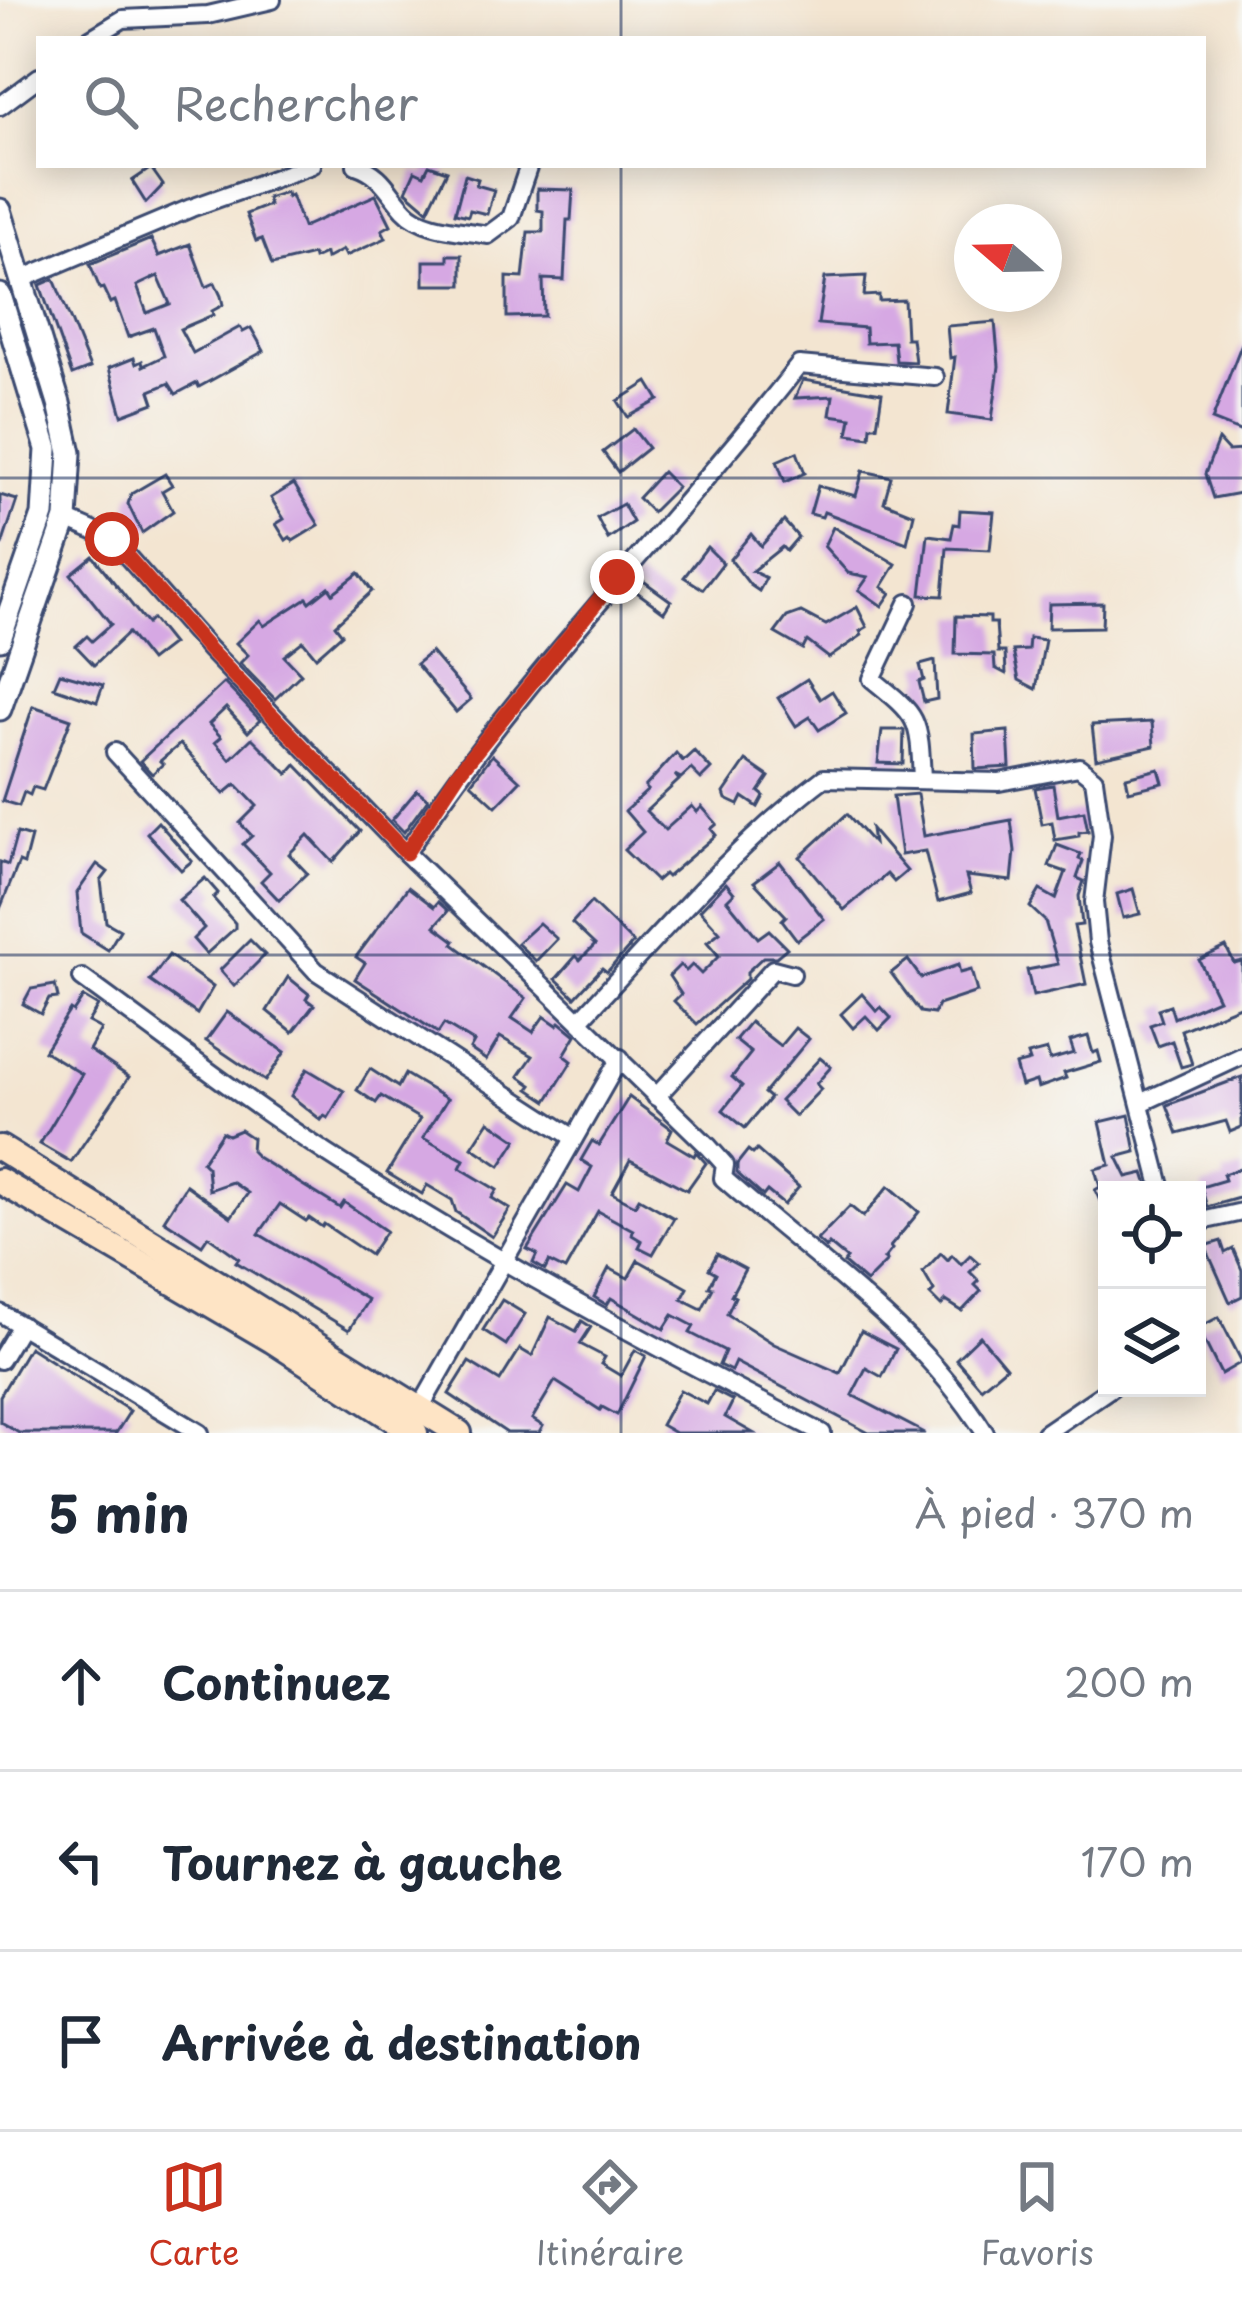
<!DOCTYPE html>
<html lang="fr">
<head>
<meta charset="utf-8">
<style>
  body { margin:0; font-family:"Playpen Sans",sans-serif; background:#f2f2f3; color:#1f2937 }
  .controls { position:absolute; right:36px; bottom:36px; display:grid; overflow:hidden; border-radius:0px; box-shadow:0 6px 30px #0003 }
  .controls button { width:108px; height:108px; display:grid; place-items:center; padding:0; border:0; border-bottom:3px solid #e0e1e3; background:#fff; color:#1f2937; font:60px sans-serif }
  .compass { position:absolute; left:954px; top:204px; width:108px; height:108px; border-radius:50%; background:#fff; box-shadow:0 6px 30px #0003; rotate:290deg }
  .stop { position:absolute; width:36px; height:36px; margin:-27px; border:9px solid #c8321e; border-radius:50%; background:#fff }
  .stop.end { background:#c8321e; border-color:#fff; box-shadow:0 3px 12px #0008 }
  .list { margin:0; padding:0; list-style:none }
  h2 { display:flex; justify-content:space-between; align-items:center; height:156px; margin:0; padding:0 48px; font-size:51px }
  h2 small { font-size:39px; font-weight:400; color:#747a83 }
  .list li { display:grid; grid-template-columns:78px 1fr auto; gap:36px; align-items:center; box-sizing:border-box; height:180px; padding:0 48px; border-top:3px solid #e0e1e3 }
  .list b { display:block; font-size:45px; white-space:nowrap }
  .list em { font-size:39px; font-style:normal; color:#747a83 }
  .icon { flex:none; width:66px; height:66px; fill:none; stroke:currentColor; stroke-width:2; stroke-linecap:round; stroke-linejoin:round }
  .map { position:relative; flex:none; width:1242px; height:1433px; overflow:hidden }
  .search { position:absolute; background:#fff; box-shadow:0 6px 30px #0003; left:36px; right:36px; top:36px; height:132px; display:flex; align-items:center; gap:30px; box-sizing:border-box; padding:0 42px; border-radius:0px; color:#747a83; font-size:45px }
  .sheet { height:696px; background:#fff }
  nav { display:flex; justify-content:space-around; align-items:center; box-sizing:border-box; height:168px; border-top:3px solid #e0e1e3; background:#fff; font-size:33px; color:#747a83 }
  nav a { display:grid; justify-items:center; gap:6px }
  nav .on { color:#c8321e }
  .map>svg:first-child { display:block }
  .building { fill:#d6a8e3; fill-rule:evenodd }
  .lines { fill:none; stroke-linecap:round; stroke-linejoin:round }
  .minor-casing { stroke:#3b4a6f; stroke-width:22 }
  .tertiary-casing { stroke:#3b4a6f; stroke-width:27 }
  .secondary-casing { stroke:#3b4a6f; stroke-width:30 }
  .minor { stroke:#fff; stroke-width:16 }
  .tertiary { stroke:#fff; stroke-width:21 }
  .secondary { stroke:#fee4c5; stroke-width:24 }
  .route { stroke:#c8321e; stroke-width:15 }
  .grid { fill:none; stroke:#1b2f5e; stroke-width:3; stroke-opacity:0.55 }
</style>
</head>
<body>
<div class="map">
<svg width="1242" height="1433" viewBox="0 0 1242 1433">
  <rect width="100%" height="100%" fill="#f6f6f2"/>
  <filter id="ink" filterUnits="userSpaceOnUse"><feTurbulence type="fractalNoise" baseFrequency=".00833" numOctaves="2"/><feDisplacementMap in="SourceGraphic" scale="24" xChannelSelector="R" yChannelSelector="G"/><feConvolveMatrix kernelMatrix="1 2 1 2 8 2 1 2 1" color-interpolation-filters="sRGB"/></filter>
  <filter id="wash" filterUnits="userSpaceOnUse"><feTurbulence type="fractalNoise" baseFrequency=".004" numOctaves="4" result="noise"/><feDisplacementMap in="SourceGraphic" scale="48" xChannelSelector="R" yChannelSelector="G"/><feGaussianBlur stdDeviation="2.7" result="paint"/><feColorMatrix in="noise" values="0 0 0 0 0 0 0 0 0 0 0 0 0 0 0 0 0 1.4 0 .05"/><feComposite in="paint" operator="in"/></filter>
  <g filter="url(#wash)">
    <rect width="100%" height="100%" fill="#f3e5d1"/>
    <g id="blocks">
      <!-- building -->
      <g class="building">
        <path d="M429 165 447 171 428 210 406 191 415 171 424 175Z"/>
        <path d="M151 168 163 185 146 203 132 181Z"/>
        <path d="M465 175 478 179 476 185 494 190 487 214 470 210 468 216 455 213Z"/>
        <path d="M537 189 573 190 571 220H567L564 280 543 279 544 316 507 317V277L523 278 528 232H543V211L537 210Z"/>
        <path d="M286 192 287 197 291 195 303 227 376 195 391 225 382 230 386 238 346 256 343 250 326 259 325 254 314 259 313 255 272 265 262 239 256 241 246 214 269 205 267 198Z"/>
        <path d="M151 239 159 256 190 244 206 287 215 283 221 296 223 305 212 311 213 315 180 329 193 353 240 327 243 332 251 328 264 351 199 387 197 383 176 394 169 383 150 391 154 403 122 415 109 368 134 358 136 364 142 361 143 366 164 356 154 328 128 337 115 301 110 303 103 288 100 289 90 264ZM158 276 170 304 147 313 137 286Z"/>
        <path d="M448 255H462V285H424V261H448Z"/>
        <path d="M866 276 864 296 879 295V301L904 300 906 338H912L915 362 896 361 894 342 866 343 865 328 818 324 825 278Z"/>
        <path d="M54 279 90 368 72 375 40 285Z"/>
        <path d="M995 322 999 366 992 420 948 414 955 357 950 358 947 326Z"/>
        <path d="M1242 343V432L1212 420Z"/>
        <path d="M803 380 882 393 877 426H871L870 437 848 434 851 418 830 415 833 396 795 398Z"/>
        <path d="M648 382 659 400 628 417 618 401Z"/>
        <path d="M633 429 648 448 618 472 603 452Z"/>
        <path d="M1218 440 1228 451 1242 450 1240 493 1213 498 1205 474Z"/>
        <path d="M797 452 805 473 785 482 777 461Z"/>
        <path d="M863 471 891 477 884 502 914 514 907 543 824 512 822 517 810 514 818 486 856 496Z"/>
        <path d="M662 472 677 487 652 512 638 498Z"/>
        <path d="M165 474 172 485 162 491 173 511 142 533 128 504 131 494Z"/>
        <path d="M294 484 319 525 293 541 290 537 286 540 276 524 284 519 271 498Z"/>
        <path d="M0 495 17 500 2 545H0Z"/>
        <path d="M623 504 633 522 608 539 597 518Z"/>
        <path d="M960 510 994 512 990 550 947 548 943 596 921 595 928 535 951 538 954 524 959 525Z"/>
        <path d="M784 521 798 537 786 551 782 547 752 571 766 578 759 591 750 585 730 559 751 534 761 546Z"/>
        <path d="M833 527 896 564 882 587 891 593 882 606 859 590 868 577 848 573 824 546Z"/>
        <path d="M707 547 723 563 703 589 684 577Z"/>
        <path d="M93 556 147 624 152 619 172 644 150 661 128 633 94 665 76 646 87 636 92 641 111 624 71 574Z"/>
        <path d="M359 573 372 591 335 625 342 634 316 657 303 641 284 656 301 674 275 699 240 663 248 655 236 643 260 620 264 626 307 598 310 602 329 587 333 593Z"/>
        <path d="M638 577 671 601 664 612 630 587Z"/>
        <path d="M1103 603 1102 627 1048 628 1049 604Z"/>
        <path d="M857 607 867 627 860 631 862 635 829 658 807 641 803 649 775 633 787 617 801 612 826 625Z"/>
        <path d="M956 616 990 617V623H996L998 652H1005L1006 674 995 668 994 655 955 654Z"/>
        <path d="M1029 638 1045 640 1036 689 1019 680 1013 651 1028 650Z"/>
        <path d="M431 652 471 699 456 712 416 664Z"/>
        <path d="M935 661 937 699 924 702 919 682 924 680 920 665Z"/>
        <path d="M60 673 103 685 97 702 54 687Z"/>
        <path d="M807 679 820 699 832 691 846 713 819 730 810 717 796 726 778 698Z"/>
        <path d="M224 683 260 720 248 732 226 708 209 724 221 737 215 742 230 759 252 738 288 774 296 765 360 831 333 862 308 835 289 854 307 873 279 900 261 881 270 872 243 844 252 836 240 823 257 806 236 784 224 794 180 744 160 761 163 764 152 774 140 761Z"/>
        <path d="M33 706 71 719 43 790 33 787 30 795 24 792 19 806 2 801Z"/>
        <path d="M1152 722 1154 746 1096 759 1092 725Z"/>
        <path d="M882 730H904L903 764 878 763Z"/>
        <path d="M1008 731 1010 767 975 769 974 734Z"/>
        <path d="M694 751 711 769 701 779 691 769 681 778 675 775 679 780 646 811 665 830 692 806 697 812 702 807 717 824 711 829 716 835 667 877 664 874 656 881 624 850 643 832 625 811 648 790 645 787 676 753 683 761Z"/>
        <path d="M492 755 520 781 496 806 471 783Z"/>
        <path d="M746 761 769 777 759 792 764 796 758 807 743 797 739 805 726 799 724 793Z"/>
        <path d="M1159 769 1163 783 1129 791 1126 777Z"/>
        <path d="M1053 785 1058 816 1084 811 1088 831 1079 832V836L1055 840 1052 822 1042 824 1035 788Z"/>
        <path d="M417 790 428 799 404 832 392 820Z"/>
        <path d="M917 794 924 836 1011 820 1015 851 1012 881 966 876 971 893 938 902 925 851 901 855 893 796Z"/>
        <path d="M847 814 873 843 871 829 907 871 894 882 887 874 844 910 800 857Z"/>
        <path d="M158 822 192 861 181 870 147 833Z"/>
        <path d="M17 833 31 837 24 864 19 862 0 909V862L8 865Z"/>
        <path d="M1057 845 1081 854 1079 859 1083 861 1077 878 1084 881 1079 896 1082 925 1074 926 1086 984 1033 996 1027 970 1058 964 1045 921 1030 907 1040 890 1056 899 1066 872 1049 866Z"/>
        <path d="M780 862 824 919 797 940 782 920 786 916 754 882Z"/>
        <path d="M97 864 108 872 101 881 106 922 120 930 108 950 81 933 77 893Z"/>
        <path d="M205 878 218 893 213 898 235 923V928L206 954 193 939 204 928 179 900Z"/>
        <path d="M726 883 734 893 727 900 758 938 769 930 787 948 776 957H763L747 972V979L697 1024 674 1001 681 994 669 976 680 965 686 971 692 965 701 974 719 956 707 942 720 932 700 910Z"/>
        <path d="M408 887 434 907 438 902 448 911 435 926 455 941 453 944 526 998 512 1018 533 1032 544 1016 557 1025 560 1022 576 1035 564 1055 572 1061 547 1101 529 1089 532 1085 519 1076 533 1056 500 1037 486 1060 470 1049 474 1042 444 1024 438 1033 355 979 365 963 356 957Z"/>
        <path d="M1133 889 1140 914 1123 918 1117 894Z"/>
        <path d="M591 902 633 943 607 972 602 968 575 997 556 979 576 956 580 960 595 945 572 923Z"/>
        <path d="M539 923 557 939 536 961 517 943Z"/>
        <path d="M250 940 265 955 234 986 220 970Z"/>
        <path d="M1226 947 1234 963 1242 961V1005L1181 1030 1192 1064 1181 1067 1172 1041 1158 1046 1150 1025 1162 1021 1158 1009 1170 1005 1174 1018 1218 999 1199 960Z"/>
        <path d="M169 955 213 987 197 1014 150 981Z"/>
        <path d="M908 960 921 978 958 965 960 973 971 970 977 992 938 1005 934 1014 920 1012 891 973Z"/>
        <path d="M288 977 309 994 306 999 314 1005 293 1032 267 1011Z"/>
        <path d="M55 985 58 998 49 999 41 1014 23 1004 31 989Z"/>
        <path d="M862 994 877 1011 881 1007 891 1018 879 1030 866 1016 853 1028 841 1014Z"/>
        <path d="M83 997 98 1006 88 1022 101 1029 89 1050 129 1077 71 1162 40 1144 82 1074 44 1051 70 1010 73 1012Z"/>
        <path d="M227 1012 285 1052 265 1081 206 1041Z"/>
        <path d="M750 1022 780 1046 795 1028 809 1039 764 1093 770 1098 745 1128 723 1110 742 1086 732 1077 751 1053 735 1040Z"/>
        <path d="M1088 1036 1093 1053 1098 1051 1101 1062 1064 1073 1066 1078 1038 1088 1036 1081 1021 1086 1015 1065 1030 1061 1028 1055 1047 1050 1050 1060 1074 1053 1070 1041Z"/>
        <path d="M820 1058 831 1067 816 1084 821 1089 795 1116 780 1101Z"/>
        <path d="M307 1069 344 1091 328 1118 324 1116 321 1120 291 1096Z"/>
        <path d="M370 1069 398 1087 405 1074 447 1099 423 1138 464 1160 460 1168 497 1190 492 1198 510 1209 492 1237 456 1212 452 1200 427 1185 422 1194 387 1173 420 1119 381 1096 376 1103 357 1090Z"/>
        <path d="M1242 1077V1127L1230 1132 1226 1121 1178 1134 1167 1105Z"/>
        <path d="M629 1097 672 1129 667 1140 694 1156 696 1152 706 1163 687 1190 630 1160 612 1193 635 1205 639 1198 674 1218 653 1254 639 1247 642 1241 632 1235 633 1230 598 1211 565 1270 549 1262 545 1270 533 1263 537 1254 527 1249 567 1185 579 1192 592 1167 581 1160 592 1141 599 1145Z"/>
        <path d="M1129 1115 1136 1152 1117 1157 1127 1177 1144 1173 1148 1185 1107 1190V1216L1095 1190 1100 1187 1095 1169 1110 1165 1100 1122Z"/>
        <path d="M489 1121 517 1140 500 1166 472 1147Z"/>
        <path d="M240 1130 252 1138 251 1151 257 1157 340 1208 344 1202 386 1231 370 1255 324 1224 322 1227 309 1218 306 1221 280 1204 259 1234 368 1300 349 1330 236 1262 239 1258 208 1236 202 1245 164 1220 186 1185 231 1217 248 1193 232 1182 209 1190 207 1167 202 1162 222 1132 228 1135Z"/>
        <path d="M748 1150 753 1154 757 1150 799 1187 784 1205 767 1191 763 1196 737 1173V1164Z"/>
        <path d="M1242 1168V1197L1207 1207 1201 1187 1225 1180 1223 1174Z"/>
        <path d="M889 1186 919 1212 890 1247 892 1249 884 1259 887 1261 866 1282 844 1263 847 1259 829 1244 826 1248 817 1240 850 1206 863 1217Z"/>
        <path d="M1221 1241 1225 1253 1233 1249 1242 1270V1296L1230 1302 1205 1246Z"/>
        <path d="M941 1253 948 1260 952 1255 961 1264 970 1255 979 1263 970 1272 979 1281 975 1285 981 1291 962 1311 946 1301 941 1306 930 1295 934 1291 923 1272Z"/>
        <path d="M717 1254 745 1269 731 1295 735 1297 727 1314 774 1344 840 1373 861 1331 896 1349 882 1377 866 1368 852 1395 925 1433H869L735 1362 731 1371 719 1365 725 1351 690 1333 694 1326 673 1315 664 1329 611 1298 607 1305 594 1297 609 1268 628 1278 638 1260 688 1288 682 1299 702 1309 713 1288 709 1287 716 1273 709 1269Z"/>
        <path d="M502 1300 525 1314 506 1345 483 1330Z"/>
        <path d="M550 1317 576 1331 582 1321 591 1327 580 1344 605 1357 601 1364 621 1376 635 1350 646 1356 617 1415 602 1407 600 1410 555 1381 532 1419 543 1426 539 1433H507L449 1394 469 1362 500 1381 520 1349 532 1356Z"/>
        <path d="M1219 1317 1242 1362 1221 1374 1198 1328Z"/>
        <path d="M980 1336 1006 1367 981 1388 956 1359Z"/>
        <path d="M29 1347 130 1411 116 1433H19L0 1422V1396Z"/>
        <path d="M680 1390 707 1404 714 1391 733 1401 725 1417 753 1433H675L661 1425Z"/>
      </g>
    </g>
  </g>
  <g filter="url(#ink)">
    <use href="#blocks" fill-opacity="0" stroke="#3b4a6f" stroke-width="3"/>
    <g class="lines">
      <!-- minor casing -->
      <g class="minor-casing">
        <g id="minor">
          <path d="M90 39 123 19 208 15 272 0"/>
          <path d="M0 106 39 77"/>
          <path d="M356 165C383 174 388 192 405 210 423 230 463 230 488 235L511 218 529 165"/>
          <path d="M22 279 191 208 312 165"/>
          <path d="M66 519 112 539 209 649 406 853 709 1147 725 1165 723 1178C813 1258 920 1329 985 1433"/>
          <path d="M908 603 872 679C919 717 919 717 922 779"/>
          <path d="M115 752 316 971 574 1138"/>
          <path d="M406 853C521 677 670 530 799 365L935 377"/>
          <path d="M82 978C164 1037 244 1100 328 1154 487 1257 653 1346 822 1433"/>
          <path d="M580 1020C654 941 738 842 824 778L999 782 1079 767 1094 779 1102 835 1094 902 1098 942 1162 1190"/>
          <path d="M656 1097 773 969 792 974"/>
          <path d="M1141 1103 1242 1056"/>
          <path d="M1197 1222 1242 1212"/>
          <path d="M0 1313 200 1433"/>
          <path d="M0 1360 21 1325"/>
          <path d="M419 1410 620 1058"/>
          <path d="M1045 1433 1111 1388"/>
        </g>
      </g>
      <!-- tertiary casing -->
      <g class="tertiary-casing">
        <g id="tertiary">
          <path d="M0 210 59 403 70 453 66 519 0 709"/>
          <path d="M0 295 47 449 43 515 0 639"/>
        </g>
      </g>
      <!-- secondary casing -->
      <g class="secondary-casing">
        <g id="secondary">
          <path d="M0 1148 459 1433"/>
          <path d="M0 1181 272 1340 415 1433"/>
        </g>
      </g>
      <!-- minor -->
      <use href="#minor" class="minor"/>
      <!-- tertiary -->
      <use href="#tertiary" class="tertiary"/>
      <!-- secondary -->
      <use href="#secondary" class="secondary"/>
    </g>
  </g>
  <g class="lines" filter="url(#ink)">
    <!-- route -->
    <path class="route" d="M112 539 209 650 406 853 459 772 617 577"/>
  </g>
  <!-- grid -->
  <path class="grid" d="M621 0V39M621 165V1433M0 478H1242M0 955H1242"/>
</svg>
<div class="controls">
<button><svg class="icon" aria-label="locate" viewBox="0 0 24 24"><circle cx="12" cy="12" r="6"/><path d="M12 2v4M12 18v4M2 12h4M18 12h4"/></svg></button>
<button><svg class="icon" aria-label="layers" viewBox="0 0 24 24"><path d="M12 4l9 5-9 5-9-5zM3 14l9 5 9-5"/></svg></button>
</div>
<svg class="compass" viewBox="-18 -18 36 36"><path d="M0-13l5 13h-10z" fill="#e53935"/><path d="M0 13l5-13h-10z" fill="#747a83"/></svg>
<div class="stop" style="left:112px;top:539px"></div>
<div class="stop end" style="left:617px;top:577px"></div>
<div class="search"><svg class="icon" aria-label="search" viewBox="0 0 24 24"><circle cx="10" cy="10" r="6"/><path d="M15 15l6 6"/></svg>Rechercher</div>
</div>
<section class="sheet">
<h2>5 min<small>À pied · 370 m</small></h2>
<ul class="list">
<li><svg class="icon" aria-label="ahead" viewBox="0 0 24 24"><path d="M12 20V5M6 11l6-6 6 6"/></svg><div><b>Continuez</b></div><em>200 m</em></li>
<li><svg class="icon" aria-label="left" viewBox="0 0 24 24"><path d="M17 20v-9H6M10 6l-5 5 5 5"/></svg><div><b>Tournez à gauche</b></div><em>170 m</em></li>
<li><svg class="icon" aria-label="arrive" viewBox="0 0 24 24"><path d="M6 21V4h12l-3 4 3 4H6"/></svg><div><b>Arrivée à destination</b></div></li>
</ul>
</section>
<nav>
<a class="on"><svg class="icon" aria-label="map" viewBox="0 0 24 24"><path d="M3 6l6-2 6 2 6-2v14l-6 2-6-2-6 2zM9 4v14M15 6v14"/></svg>Carte</a>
<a><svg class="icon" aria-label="directions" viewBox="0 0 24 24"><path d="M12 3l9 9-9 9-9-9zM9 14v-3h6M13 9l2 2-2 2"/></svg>Itinéraire</a>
<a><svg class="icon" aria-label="saved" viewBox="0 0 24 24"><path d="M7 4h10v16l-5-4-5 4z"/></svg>Favoris</a>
</nav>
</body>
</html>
